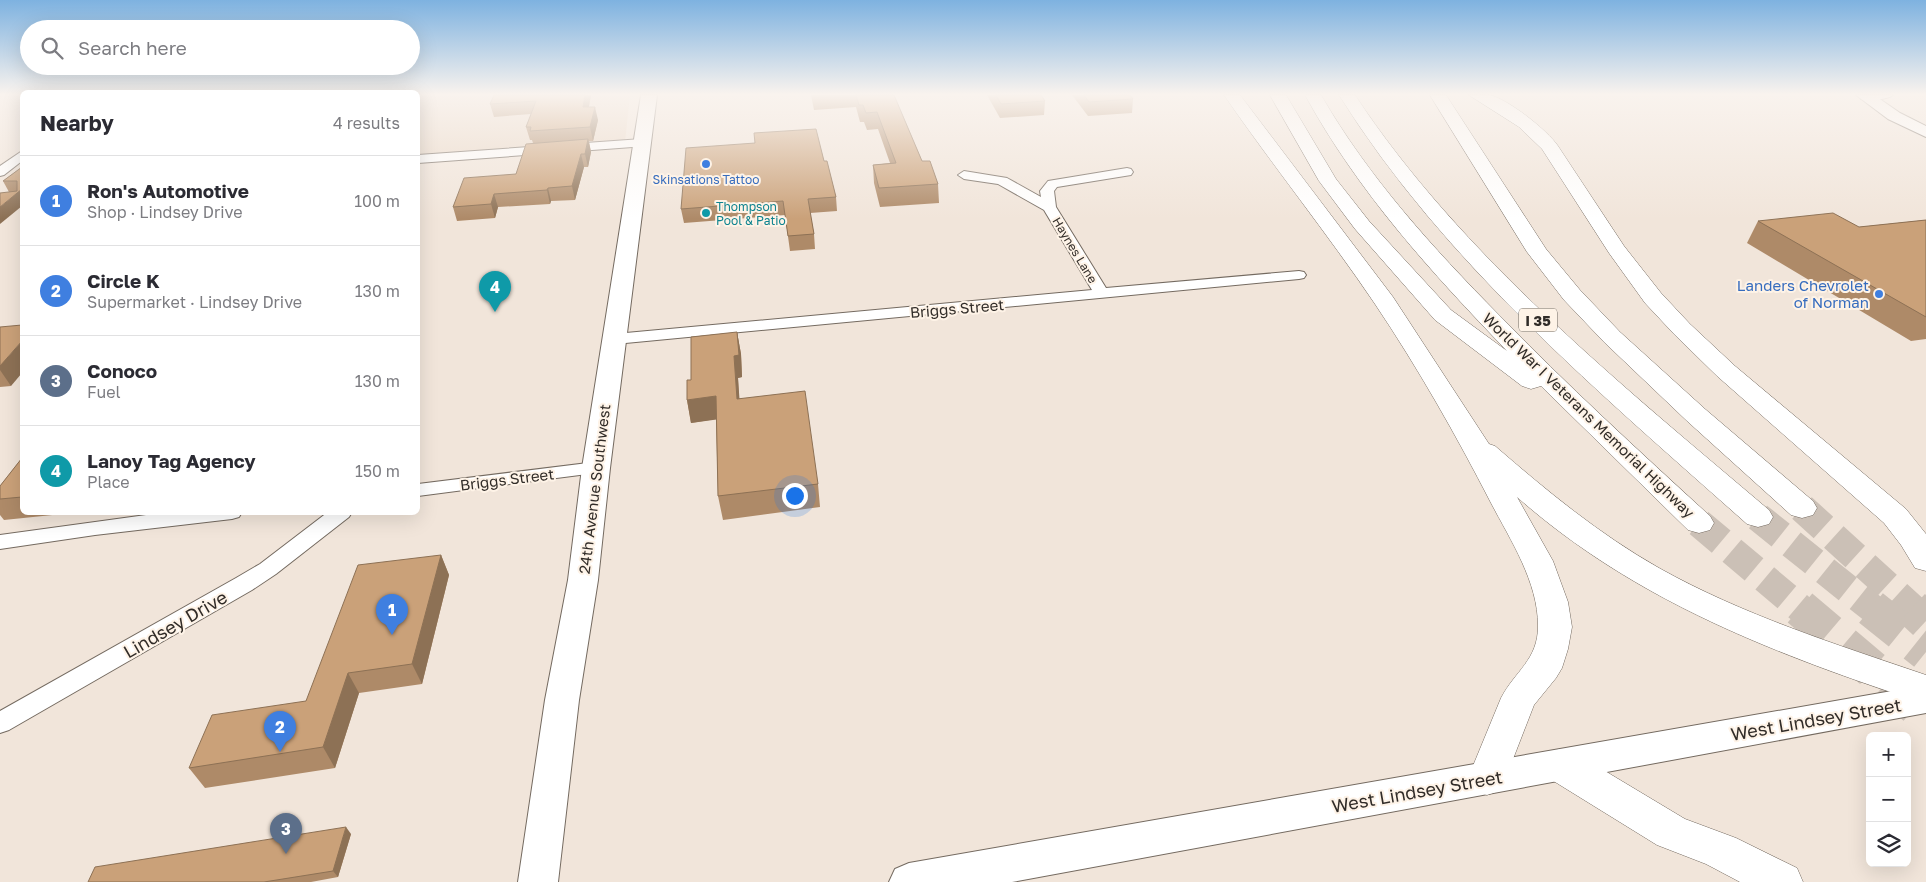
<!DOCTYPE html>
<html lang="en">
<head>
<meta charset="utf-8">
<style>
  body { margin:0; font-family:"Golos Text",sans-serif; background:#f2f2f3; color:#2b2b33 }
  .controls { position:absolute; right:15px; bottom:15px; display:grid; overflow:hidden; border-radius:8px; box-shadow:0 5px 20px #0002 }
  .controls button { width:45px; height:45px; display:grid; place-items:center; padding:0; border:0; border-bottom:1px solid #e1e1e2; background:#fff; color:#2b2b33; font:25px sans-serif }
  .you { position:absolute; left:794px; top:495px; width:18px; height:18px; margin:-12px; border:4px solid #fff; border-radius:50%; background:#1a73e8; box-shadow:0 0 0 8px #1a73e833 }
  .badge { display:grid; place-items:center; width:32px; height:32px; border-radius:50%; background:#613eb7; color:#fff; font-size:16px; font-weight:700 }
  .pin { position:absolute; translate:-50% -41px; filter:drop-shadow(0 1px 2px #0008) }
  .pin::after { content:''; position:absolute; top:26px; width:18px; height:15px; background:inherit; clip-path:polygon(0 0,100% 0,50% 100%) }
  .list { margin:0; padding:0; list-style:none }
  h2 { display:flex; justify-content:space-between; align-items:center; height:65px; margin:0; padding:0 20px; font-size:21px }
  h2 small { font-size:16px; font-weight:400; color:#7c7c81 }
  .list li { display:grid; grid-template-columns:32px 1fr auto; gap:15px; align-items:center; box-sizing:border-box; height:90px; padding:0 20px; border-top:1px solid #e1e1e2 }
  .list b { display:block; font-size:19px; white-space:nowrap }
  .list p { margin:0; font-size:16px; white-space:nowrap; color:#7c7c81 }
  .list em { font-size:16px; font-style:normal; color:#7c7c81 }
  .icon { flex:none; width:28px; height:28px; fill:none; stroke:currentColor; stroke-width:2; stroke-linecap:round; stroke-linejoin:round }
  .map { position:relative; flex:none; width:1926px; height:882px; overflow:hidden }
  .search { position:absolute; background:#fff; box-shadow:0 5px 20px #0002; left:20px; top:20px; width:400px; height:55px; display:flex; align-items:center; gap:12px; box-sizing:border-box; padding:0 18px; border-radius:28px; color:#7c7c81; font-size:19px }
  .panel { position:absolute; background:#fff; box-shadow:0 5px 20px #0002; left:20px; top:90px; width:400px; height:425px; border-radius:8px }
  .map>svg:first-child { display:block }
  .built { fill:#ead9c9 }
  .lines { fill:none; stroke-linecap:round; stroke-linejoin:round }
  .highway-tunnel-far1 { stroke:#cbc0b6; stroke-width:29; stroke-dasharray:29 14; stroke-linecap:butt }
  .highway-tunnel { stroke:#cbc0b6; stroke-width:38; stroke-dasharray:38 19; stroke-linecap:butt }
  .street-casing { stroke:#746a60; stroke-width:2 }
  .secondary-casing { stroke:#746a60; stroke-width:2 }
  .highway-casing { stroke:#746a60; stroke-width:1 }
  .street { fill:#fff; fill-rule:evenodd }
  .secondary { fill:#fff; fill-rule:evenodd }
  .highway { fill:#fff; fill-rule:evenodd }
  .wall { fill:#ae8a68 }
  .shaded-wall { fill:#8d7155 }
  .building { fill:#caa179; stroke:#8d7155 }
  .shop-dot { fill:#3f7fe0; stroke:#fef3e7; stroke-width:2 }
  .culture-dot { fill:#0f9aa8; stroke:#fef3e7; stroke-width:2 }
  .labels { text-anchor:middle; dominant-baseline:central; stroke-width:4; stroke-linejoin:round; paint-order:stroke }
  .far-shop-label { font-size:12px; fill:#366cbe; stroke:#fef3e7 }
  .far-culture-label { font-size:12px; fill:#0d838f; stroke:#fef3e7; text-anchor:start }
  .far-street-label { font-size:12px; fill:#312c28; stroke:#fef3e7 }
  .shield { fill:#fef3e7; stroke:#6e6861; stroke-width:1 }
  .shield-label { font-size:14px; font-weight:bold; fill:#312c28 }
  .shop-label { font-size:15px; fill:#366cbe; stroke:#fef3e7; text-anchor:end }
  .street-label { font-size:15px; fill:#312c28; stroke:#fef3e7 }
  .near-street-label { font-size:18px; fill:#312c28; stroke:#fef3e7 }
</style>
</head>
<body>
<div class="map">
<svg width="1926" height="882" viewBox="0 0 1926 882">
  <rect width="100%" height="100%" fill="#f1e5da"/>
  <!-- built -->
  <path class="built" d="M418 95H630L625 142 418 157Z"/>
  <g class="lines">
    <!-- highway-tunnel-far1 -->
    <g class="highway-tunnel-far1">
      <path d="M1802 508 1913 609"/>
      <path d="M1758 517 1873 609"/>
      <path d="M1699 523 1801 609"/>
    </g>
    <!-- highway-tunnel -->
    <g class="highway-tunnel">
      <path d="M1800 608 1926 715"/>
      <path d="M1871 608 1926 652"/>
      <path d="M1912 608 1926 621"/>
    </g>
    <!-- street casing -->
    <g class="street-casing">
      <g id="street">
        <path d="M1861 95H1893C1886 100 1870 101 1861 99Z"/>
        <path d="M642 139 646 140 648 143 646 146 418 163V155Z"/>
        <path d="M22 151V161L4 175 0 176V166Z"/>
        <path d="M1127 168 1131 169 1133 172 1131 175 1057 187 1054 191 1056 207 1106 288 1299 271 1304 272 1306 275 1304 278 1299 279 615 344 609 342 607 339 609 336 615 334 1092 290 1044 210 998 184 964 179 958 175 964 171 1007 178 1041 197 1040 191 1048 181Z"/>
        <path d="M596 462 603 464 606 468 603 472 418 496V484Z"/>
        <path d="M168 512H242L239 517 232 519 95 535 0 549V535Z"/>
        <path d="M328 512H352L349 517 276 574 252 590 9 730 0 733V711L236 578 260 564Z"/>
      </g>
    </g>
    <!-- secondary casing -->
    <g class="secondary-casing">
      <g id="secondary">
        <path d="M641 95H657L610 468 598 580 579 700 558 882H518L545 700 568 580 582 468Z"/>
        <path d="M1856 95H1874L1900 113 1926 126V137L1888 119Z"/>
        <path d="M1926 685V713L1012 882H889L895 869 909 863Z"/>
      </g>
    </g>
    <!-- highway casing -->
    <g class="highway-casing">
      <g id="highway">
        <path d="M1224 95H1240L1393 297 1489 444 1495 446C1547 491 1599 534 1659 568 1743 615 1835 644 1926 675V704C1778 655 1636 602 1517 497L1553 561 1568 602 1572 627 1568 649 1562 668 1556 678 1534 705 1501 790 1487 795 1473 790 1468 778 1501 698C1515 671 1538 660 1538 626 1538 582 1511 541 1491 503 1456 435 1418 368 1375 304 1327 233 1273 166 1224 95Z"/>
        <path d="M1270 95H1286L1336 179 1369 221 1451 310 1507 351C1431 272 1358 192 1305 95H1321C1369 178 1432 247 1499 315 1567 385 1638 450 1710 516L1714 523 1710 530 1699 533 1688 530 1541 386 1531 389 1522 386 1435 320 1355 229 1319 181Z"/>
        <path d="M1339 95H1355C1460 255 1624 387 1769 510L1773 517 1769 524 1758 527 1747 524C1601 394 1444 263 1339 95Z"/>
        <path d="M1430 95H1446L1546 249 1580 290 1620 332 1705 409 1813 501 1817 508 1813 515 1802 518 1791 515 1687 421 1604 342 1564 300 1527 252Z"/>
        <path d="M1469 95C1475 95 1483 94 1489 95 1507 98 1548 131 1558 146L1624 246 1661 293 1690 324 1735 366 1906 509 1926 534V571L1915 568 1901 545 1884 523 1717 376 1674 334 1645 303 1609 253 1542 149 1519 127Z"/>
        <path d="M1561 749 1575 753 1685 819 1736 838 1797 868 1803 882H1740L1706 864 1657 845 1547 777 1542 765 1547 753Z"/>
      </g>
    </g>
    <!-- street -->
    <use href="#street" class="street"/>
    <!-- secondary -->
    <use href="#secondary" class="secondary"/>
    <!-- highway -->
    <use href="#highway" class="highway"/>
  </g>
  <!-- wall -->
  <g class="wall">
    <path d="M591 95 589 107 598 120 593 141H589L591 152 588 167H584L575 200 551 201 550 204 498 207 495 218 457 221 453 207 516 174 533 143 532 140H530L526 127 531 114 494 117 490 104Z"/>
    <path d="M811 95H894L922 161 938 184 939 203 880 207 874 183 873 165 890 163 878 129 867 130 864 122H860L856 107 814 110Z"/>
    <path d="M987 95H1041L1045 101 1044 115 1000 118Z"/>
    <path d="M1072 95H1130L1133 99 1132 113 1088 116Z"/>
    <path d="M755 143 824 161 836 197 837 211 810 213 814 234 815 249 790 251 785 215 684 223 681 209Z"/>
    <path d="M22 167V206L9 192 3 181Z"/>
    <path d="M1926 220V339L1911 341 1747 243 1758 221 1859 227Z"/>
    <path d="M0 327 11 386 0 387Z"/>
    <path d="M737 332 741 354 742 377 738 378 739 398 818 484 820 507 723 520 718 496 716 419 691 423 687 400Z"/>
    <path d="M22 458V512H63L62 514 4 520 0 515V486Z"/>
    <path d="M441 555 449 575 422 684 359 693 335 768 205 788 189 768 306 701Z"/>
    <path d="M351 834 338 877 311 882H88Z"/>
  </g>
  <!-- shaded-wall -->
  <g class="shaded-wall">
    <path d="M585 95H591L586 121 583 107Z"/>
    <path d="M595 107 598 120 593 141 590 127Z"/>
    <path d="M588 139 591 152 588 167 585 154Z"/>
    <path d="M581 154 584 167 575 200 572 186Z"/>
    <path d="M548 188 551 201 550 204 547 190Z"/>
    <path d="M22 189V206L0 224V207Z"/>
    <path d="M494 194 498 207 495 218 491 204Z"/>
    <path d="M737 332 741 354 742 377 738 378 741 421 737 399 734 356Z"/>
    <path d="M22 341V373L11 386 0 370V366Z"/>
    <path d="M716 396 720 419 691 423 687 400Z"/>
    <path d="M441 555 449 575 422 684 412 664Z"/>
    <path d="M348 673 359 693 335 768 323 747Z"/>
    <path d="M346 827 351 834 338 877 333 871Z"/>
  </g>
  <!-- building -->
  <g class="building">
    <path d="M494 95H585L583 107H595L590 127 530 131 531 127H526L536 101 490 104Z"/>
    <path d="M856 95H894L922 161H930L938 184 879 188 873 165 896 163 877 112 866 113 863 105H859Z"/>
    <path d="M996 95H1041L1045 101 1001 104Z"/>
    <path d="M1084 95H1130L1133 99 1089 102Z"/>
    <path d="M816 129 824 161H827L836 197 808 199 814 234 788 236 783 201 681 209 686 148 755 143 754 133Z"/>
    <path d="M588 139 585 154H581L572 186 548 188 547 190 494 194 491 204 453 207 464 178 516 174 526 144Z"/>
    <path d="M22 167V189L0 207V193L17 191V181H3Z"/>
    <path d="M1833 213 1859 227 1926 220V317L1758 221Z"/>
    <path d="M22 325V341L0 366V327Z"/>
    <path d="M737 332 739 355 734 356 737 399 805 391 818 484 718 496 716 396 687 400V380H691V337Z"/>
    <path d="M22 458V497L0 499V486Z"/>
    <path d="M441 555 412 664 348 673 323 747 189 768 212 715 306 701 358 565Z"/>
    <path d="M346 827 333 871 264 882H88L95 867Z"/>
  </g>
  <!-- sky -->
  <linearGradient id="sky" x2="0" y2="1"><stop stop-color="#7eb2e0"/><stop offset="0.43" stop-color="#f9f3ee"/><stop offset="1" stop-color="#f9f3ee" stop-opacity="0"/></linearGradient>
  <rect width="1926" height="219" fill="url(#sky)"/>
  <!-- markers -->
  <g class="shop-dot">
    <circle cx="706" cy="164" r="5"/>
    <circle cx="1879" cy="294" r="5"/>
  </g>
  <circle class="culture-dot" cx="706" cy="213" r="5"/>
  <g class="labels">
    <!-- far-shop labels -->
    <g class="far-shop-label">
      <text x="706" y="179">Skinsations Tattoo</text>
    </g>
    <!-- far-culture labels -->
    <g class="far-culture-label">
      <text x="716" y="206">Thompson<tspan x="716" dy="14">Pool &amp; Patio</tspan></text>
    </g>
    <!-- far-street labels -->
    <g class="far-street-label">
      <text transform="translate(1075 250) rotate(59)">Haynes Lane</text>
    </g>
    <!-- shield labels -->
    <rect class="shield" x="1519" y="308.5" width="38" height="23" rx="4"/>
    <g class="shield-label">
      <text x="1538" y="320">I 35</text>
    </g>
    <!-- shop labels -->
    <g class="shop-label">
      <text x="1869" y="285">Landers Chevrolet<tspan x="1869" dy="17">of Norman</tspan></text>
    </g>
    <!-- street labels -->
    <g class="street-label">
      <text transform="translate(957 308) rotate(-5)">Briggs Street</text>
      <text transform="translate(1589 415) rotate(44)">World War I Veterans Memorial Highway</text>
      <text transform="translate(507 479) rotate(-7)">Briggs Street</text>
      <text transform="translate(594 489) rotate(-83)">24th Avenue Southwest</text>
    </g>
    <!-- near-street labels -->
    <g class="near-street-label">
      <text transform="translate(175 624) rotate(-30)">Lindsey Drive</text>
      <text transform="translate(1816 719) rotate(-10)">West Lindsey Street</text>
      <text transform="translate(1417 791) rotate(-10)">West Lindsey Street</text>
    </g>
  </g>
</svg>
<div class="controls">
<button>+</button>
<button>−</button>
<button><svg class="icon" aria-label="layers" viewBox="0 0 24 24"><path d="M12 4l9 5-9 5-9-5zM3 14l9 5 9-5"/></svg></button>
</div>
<div class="you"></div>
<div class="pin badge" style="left:392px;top:635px;background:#3f7fe0">1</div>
<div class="pin badge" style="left:280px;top:752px;background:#3f7fe0">2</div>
<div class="pin badge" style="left:286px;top:854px;background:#5c6f8a">3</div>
<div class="pin badge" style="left:495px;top:312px;background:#0f9aa8">4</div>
<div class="search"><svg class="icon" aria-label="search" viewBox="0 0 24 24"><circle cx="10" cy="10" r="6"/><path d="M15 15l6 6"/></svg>Search here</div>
<section class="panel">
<h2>Nearby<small>4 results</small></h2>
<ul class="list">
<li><span class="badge" style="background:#3f7fe0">1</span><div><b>Ron's Automotive</b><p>Shop · Lindsey Drive</p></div><em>100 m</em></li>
<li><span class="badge" style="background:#3f7fe0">2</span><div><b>Circle K</b><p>Supermarket · Lindsey Drive</p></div><em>130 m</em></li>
<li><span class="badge" style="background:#5c6f8a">3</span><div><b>Conoco</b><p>Fuel</p></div><em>130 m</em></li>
<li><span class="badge" style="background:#0f9aa8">4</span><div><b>Lanoy Tag Agency</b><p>Place</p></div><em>150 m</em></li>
</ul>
</section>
</div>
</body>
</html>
